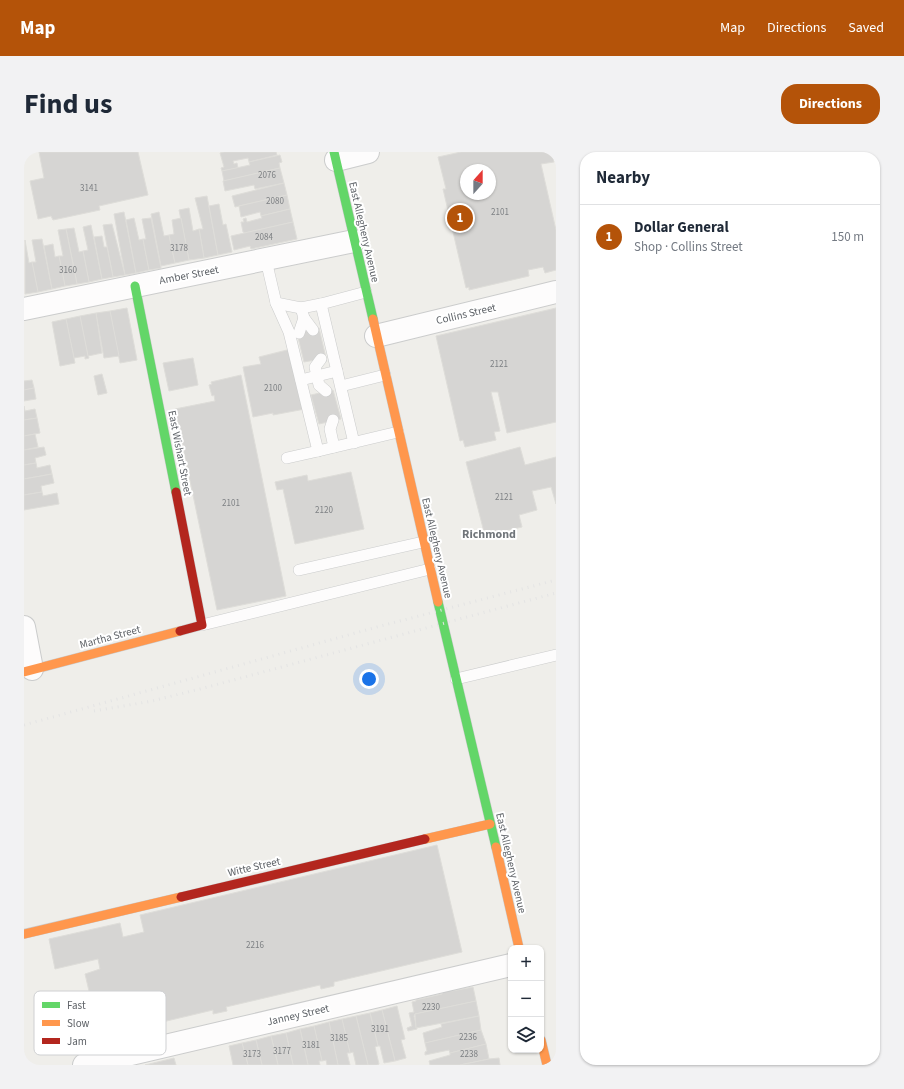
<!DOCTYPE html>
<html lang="en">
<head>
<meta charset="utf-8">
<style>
  body { margin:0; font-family:"Source Sans 3",sans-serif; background:#f2f2f3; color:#1f2937 }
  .controls { position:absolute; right:12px; bottom:12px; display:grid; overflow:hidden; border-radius:8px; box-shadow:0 1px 3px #0004 }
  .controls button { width:36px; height:36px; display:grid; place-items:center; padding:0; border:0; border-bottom:1px solid #e0e1e3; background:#fff; color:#1f2937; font:20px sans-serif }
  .compass { position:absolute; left:436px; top:12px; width:36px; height:36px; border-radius:50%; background:#fff; box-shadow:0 1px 3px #0004; rotate:21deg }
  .you { position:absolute; left:345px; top:527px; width:14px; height:14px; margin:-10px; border:3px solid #fff; border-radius:50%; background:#1a73e8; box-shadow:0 0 0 6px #1a73e833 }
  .badge { display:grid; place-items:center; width:26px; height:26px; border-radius:50%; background:#b45309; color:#fff; font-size:13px; font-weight:700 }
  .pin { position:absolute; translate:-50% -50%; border:2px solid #fff; box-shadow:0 1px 4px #0006 }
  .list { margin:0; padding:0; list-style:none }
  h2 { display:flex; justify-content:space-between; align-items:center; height:52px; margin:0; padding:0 16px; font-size:17px }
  h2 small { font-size:13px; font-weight:400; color:#747a83 }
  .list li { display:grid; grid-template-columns:26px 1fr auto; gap:12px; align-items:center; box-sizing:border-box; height:64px; padding:0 16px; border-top:1px solid #e0e1e3 }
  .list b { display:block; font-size:15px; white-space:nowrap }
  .list p { margin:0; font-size:13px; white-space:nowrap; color:#747a83 }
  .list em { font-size:13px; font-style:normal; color:#747a83 }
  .icon { flex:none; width:22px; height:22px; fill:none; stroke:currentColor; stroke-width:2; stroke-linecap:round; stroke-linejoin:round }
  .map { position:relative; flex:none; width:532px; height:913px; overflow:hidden; border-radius:16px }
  header { display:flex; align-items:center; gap:24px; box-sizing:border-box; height:56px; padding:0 20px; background:#b45309; color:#fff }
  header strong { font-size:19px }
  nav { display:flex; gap:22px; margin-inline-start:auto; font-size:14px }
  .intro { display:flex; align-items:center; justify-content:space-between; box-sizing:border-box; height:96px; padding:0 24px }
  h1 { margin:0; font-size:28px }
  .button { padding:10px 18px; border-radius:16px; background:#b45309; color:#fff; font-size:14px; font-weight:700 }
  main { display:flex; gap:24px; padding:0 24px }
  aside { flex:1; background:#fff; border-radius:16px; box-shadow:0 1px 3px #0004 }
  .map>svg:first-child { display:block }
  .building { fill:#d6d5d3; stroke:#deddd9; fill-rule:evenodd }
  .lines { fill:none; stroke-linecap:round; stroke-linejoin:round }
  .lane-casing { stroke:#cbcccc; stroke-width:12 }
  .street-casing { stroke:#cbcccc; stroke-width:24 }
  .fast-casing { stroke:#cacacb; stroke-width:10 }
  .slow-casing { stroke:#cacacb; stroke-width:10 }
  .jam-casing { stroke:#cacacb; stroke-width:10 }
  .lane { stroke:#fdfcfc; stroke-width:11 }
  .street { stroke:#fdfcfc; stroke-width:22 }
  .fast { stroke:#63d668; stroke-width:9 }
  .slow { stroke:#ff974d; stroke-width:9 }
  .jam { stroke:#b3261e; stroke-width:9 }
  .rail { stroke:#e4e4e4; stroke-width:3; stroke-dasharray:1 5; stroke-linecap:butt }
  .labels { text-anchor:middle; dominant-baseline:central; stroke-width:4; stroke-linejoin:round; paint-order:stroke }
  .number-label { font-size:9px; fill:#7e8184 }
  .street-label { font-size:11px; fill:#5f6368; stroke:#fff }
  .neighbourhood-label { font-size:12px; font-weight:bold; fill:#70757a; stroke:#fff }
  .key { fill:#fff; stroke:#cfd0d2; stroke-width:1 }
  .key-label { font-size:11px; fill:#5f6368 }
</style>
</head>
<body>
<header>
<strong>Map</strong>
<nav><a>Map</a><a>Directions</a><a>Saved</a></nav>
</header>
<div class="intro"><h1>Find us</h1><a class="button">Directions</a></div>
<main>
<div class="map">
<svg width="532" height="913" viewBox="0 0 532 913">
  <rect width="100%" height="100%" fill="#efeeea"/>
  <!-- building -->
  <g class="building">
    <path d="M15 0H114L124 43 75 54 76 58 29 68 27 64 14 67 6 29 20 26Z"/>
    <path d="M200 0H252L253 3 225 10 224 6 209 9 210 12 213 11 214 16 198 19 197 16 200 15 196 1Z"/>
    <path d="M437 0H528L530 10 517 12 532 78V118L521 121 519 115 504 118 505 124 445 138V135L442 136 419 37H422L414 5ZM442 18H466V42H442Z"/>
    <path d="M256 3 258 10 255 11 256 16 200 29 198 19 226 13 225 10Z"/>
    <path d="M256 16 260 31 231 37 230 33 201 39 199 29Z"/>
    <path d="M260 31 263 43 211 55 208 44Z"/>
    <path d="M263 43 266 57 237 64 236 60 217 65 215 54Z"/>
    <path d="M183 44 194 103 180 106 175 77H179L171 46Z"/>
    <path d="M195 52 199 73 202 72 208 100 194 103 185 54Z"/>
    <path d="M165 56 169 79 175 77 180 106 165 108 155 58Z"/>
    <path d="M266 57 269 70 221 81 219 80 217 70H220L219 67 222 66 223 70 238 66 237 64Z"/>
    <path d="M100 60 112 121 101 123 90 62Z"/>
    <path d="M135 60 140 84 145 83 151 111 137 114 127 62Z"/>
    <path d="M110 66 115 88 119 87 125 118 112 121 102 68Z"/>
    <path d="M127 66 137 116 125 118 119 87H122L118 67Z"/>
    <path d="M157 66 165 108 151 111 145 83 150 82 148 68Z"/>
    <path d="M269 70 273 87 227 97 226 94 210 98 207 84Z"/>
    <path d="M88 72 101 123 89 125 79 73Z"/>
    <path d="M67 73 78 127 65 130 59 99 64 98 59 75Z"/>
    <path d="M50 76 55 100 59 99 65 130 53 132 42 77Z"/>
    <path d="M42 77 53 132 41 134 35 104H39L34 78Z"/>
    <path d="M78 84 80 95H83L89 125 78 127 70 85Z"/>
    <path d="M18 87 28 137 14 140 8 110H12L8 88Z"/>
    <path d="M1 88 5 111 8 110 14 140 1 142Z"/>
    <path d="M29 92 31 105 35 104 41 134 28 137 20 94Z"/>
    <path d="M103 156 113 208 96 211 86 159Z"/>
    <path d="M532 156V270L483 281 474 240H467L476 279 470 280 472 288 441 295 439 288 436 289 412 184Z"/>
    <path d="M86 159 95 204 80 206 72 161Z"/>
    <path d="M72 161 78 201 64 204 56 164Z"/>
    <path d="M56 164 64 204 65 206 61 207V204L50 206 42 167Z"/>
    <path d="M42 167 51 211 36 214 28 170Z"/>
    <path d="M295 176 302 206 280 210 273 181Z"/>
    <path d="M267 197 281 257 249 263V261L229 265 219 215 237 212 235 205Z"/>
    <path d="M169 206 174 233 145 239 139 211Z"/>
    <path d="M78 222 83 241 74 243 70 224Z"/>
    <path d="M217 223 262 444 193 458 151 257 191 249 190 243 188 244 185 233 188 232 187 230Z"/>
    <path d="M8 228 10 236 0 238V229Z"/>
    <path d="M10 236 12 247 0 249V238Z"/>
    <path d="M309 238 317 267 295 272 287 243Z"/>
    <path d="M0 254 1 259 11 257 13 266 0 268Z"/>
    <path d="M13 266 16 281 0 284V268Z"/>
    <path d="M11 282 14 295 0 298V284Z"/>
    <path d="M20 295 22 303 11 306 12 311 0 313V298Z"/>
    <path d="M496 295 501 313 532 305V352L527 335 508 339 513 358 495 363 498 375 461 384 442 310Z"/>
    <path d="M12 311 13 316 26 313 28 322 0 327V313Z"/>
    <path d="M327 320 340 377 271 392 259 337 253 338 251 330 283 323 284 329Z"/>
    <path d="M28 322 30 331 17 334 18 340 0 343V327Z"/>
    <path d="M18 340 19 344 33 341 35 352 0 358V343Z"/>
    <path d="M413 693 438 800 310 830V834L297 837 296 833 202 855 203 859 189 862V858L88 882 85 866 72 869 61 822 76 817 74 807 31 817 25 787 96 771 99 785 120 780 116 763Z"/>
    <path d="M449 835 452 849 391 862 390 864 393 877 384 879 383 876 388 874 385 861 390 860 388 850 392 849V848L418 842 420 838 424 837 428 839Z"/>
    <path d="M452 849 455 864 392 876 391 862Z"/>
    <path d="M373 854 381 887 377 888 382 906 371 909 358 858Z"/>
    <path d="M358 858 371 909 360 911 356 894H354L346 861Z"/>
    <path d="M346 861 354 894 351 895 355 912 353 913H344L332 864Z"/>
    <path d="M332 864 344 913H332L329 900 326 901 318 867Z"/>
    <path d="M455 864 457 878 401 891 399 881 418 875 417 872Z"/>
    <path d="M318 867 326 901H323L326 913H314L305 870Z"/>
    <path d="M305 870 314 913H303L302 908 298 909 290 874Z"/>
    <path d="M290 874 298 909H295L296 913H284L276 877Z"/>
    <path d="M276 877 284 913H269L262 881Z"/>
    <path d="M457 878 462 892 426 901 425 898 401 903V900L403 899 401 891Z"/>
    <path d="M262 881 269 913H254L247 884Z"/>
    <path d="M247 884 254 913H238L232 888Z"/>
    <path d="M232 888 238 913H224L218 891Z"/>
    <path d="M218 891 224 913H209L205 894Z"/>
    <path d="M462 892 465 907 436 913H406L405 909 426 903V901Z"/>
    <path d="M150 906 152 913H121Z"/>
    <path d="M475 906 476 913H436L465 907Z"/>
  </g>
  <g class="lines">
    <!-- lane casing -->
    <g class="lane-casing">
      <g id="lane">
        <path d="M242 108 252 151 265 180 294 299 374 280"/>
        <path d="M252 151 277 156 297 152"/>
        <path d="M277 156 280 166 289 178"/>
        <path d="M275 181 280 166"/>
        <path d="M297 207 291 215 295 233 302 239"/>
        <path d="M277 228 313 219"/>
        <path d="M317 234 361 223"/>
        <path d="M309 268 306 277 310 295"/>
        <path d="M330 291 297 152 342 140"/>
        <path d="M263 306 294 299"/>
        <path d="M275 418 399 390"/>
        <path d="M178 473 406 417"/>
        <path d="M432 527 532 503"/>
      </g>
    </g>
    <!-- street casing -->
    <g class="street-casing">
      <g id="street">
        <path d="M312 8 344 0"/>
        <path d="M0 157 330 89"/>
        <path d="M352 184 532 140"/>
        <path d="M0 475 8 517"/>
        <path d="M60 913 487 813"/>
      </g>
    </g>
    <!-- fast casing -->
    <g class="fast-casing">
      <g id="fast">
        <path d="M310 0 349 167"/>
        <path d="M111 134 152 340"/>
        <path d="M414 450 472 695"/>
      </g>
    </g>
    <!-- slow casing -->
    <g class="slow-casing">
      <g id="slow">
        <path d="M349 167 414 450"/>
        <path d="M0 520 156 479"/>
        <path d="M401 687 466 672"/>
        <path d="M472 695 495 796"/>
        <path d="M0 782 157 745"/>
        <path d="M517 888 523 913"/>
      </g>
    </g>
    <!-- jam casing -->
    <g class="jam-casing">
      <g id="jam">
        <path d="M152 340 178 473 156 479"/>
        <path d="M157 745 401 687"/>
      </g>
    </g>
    <!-- lane -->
    <use href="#lane" class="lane"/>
    <!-- street -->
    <use href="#street" class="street"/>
    <!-- fast -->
    <use href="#fast" class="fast"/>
    <!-- slow -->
    <use href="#slow" class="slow"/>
    <!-- jam -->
    <use href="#jam" class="jam"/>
    <!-- rail -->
    <g class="rail">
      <path d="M70 559 128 549 176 537 532 441"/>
      <path d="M0 573 353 475 532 428"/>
    </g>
  </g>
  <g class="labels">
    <!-- number labels -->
    <g class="number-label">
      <text x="243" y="23">2076</text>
      <text x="65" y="36">3141</text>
      <text x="251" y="49">2080</text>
      <text x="476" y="60">2101</text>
      <text x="240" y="85">2084</text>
      <text x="155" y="96">3178</text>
      <text x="44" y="118">3160</text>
      <text x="475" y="212">2121</text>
      <text x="249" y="236">2100</text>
      <text x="480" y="345">2121</text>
      <text x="207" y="351">2101</text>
      <text x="300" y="358">2120</text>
      <text x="231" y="793">2216</text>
      <text x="407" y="855">2230</text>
      <text x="356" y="877">3191</text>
      <text x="444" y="885">2236</text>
      <text x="315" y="886">3185</text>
      <text x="287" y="893">3181</text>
      <text x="258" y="899">3177</text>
      <text x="228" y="902">3173</text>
      <text x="445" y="902">2238</text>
    </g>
    <!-- street labels -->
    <g class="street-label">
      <text transform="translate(340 80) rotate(77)">East Allegheny Avenue</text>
      <text transform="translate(165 123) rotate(-11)">Amber Street</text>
      <text transform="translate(442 162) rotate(-13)">Collins Street</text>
      <text transform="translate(156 301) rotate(79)">East Wishart Street</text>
      <text transform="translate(413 396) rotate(77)">East Allegheny Avenue</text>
      <text transform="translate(86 485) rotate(-15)">Martha Street</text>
      <text transform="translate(487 711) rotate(77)">East Allegheny Avenue</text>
      <text transform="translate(230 715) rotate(-13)">Witte Street</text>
      <text transform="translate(274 863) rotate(-13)">Janney Street</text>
    </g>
    <!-- neighbourhood labels -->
    <g class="neighbourhood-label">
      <text x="465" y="382">Richmond</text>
    </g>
  </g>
  <!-- legend -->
  <rect x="10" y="839" width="132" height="64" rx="6" class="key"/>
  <rect x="18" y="850" width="18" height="6" fill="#63d668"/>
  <rect x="18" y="868" width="18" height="6" fill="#ff974d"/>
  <rect x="18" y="886" width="18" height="6" fill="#b3261e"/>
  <g class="key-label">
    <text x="43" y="857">Fast</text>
    <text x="43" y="875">Slow</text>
    <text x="43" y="893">Jam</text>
  </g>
</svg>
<div class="controls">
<button>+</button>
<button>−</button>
<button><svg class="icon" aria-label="layers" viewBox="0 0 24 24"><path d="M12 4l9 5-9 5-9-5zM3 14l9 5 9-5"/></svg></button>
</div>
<svg class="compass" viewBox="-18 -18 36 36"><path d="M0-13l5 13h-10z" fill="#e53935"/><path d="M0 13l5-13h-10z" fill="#747a83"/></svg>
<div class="you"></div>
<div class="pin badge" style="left:436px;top:66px">1</div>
</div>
<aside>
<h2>Nearby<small></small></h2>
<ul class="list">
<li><span class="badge">1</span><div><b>Dollar General</b><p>Shop · Collins Street</p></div><em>150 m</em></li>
</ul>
</aside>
</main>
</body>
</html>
